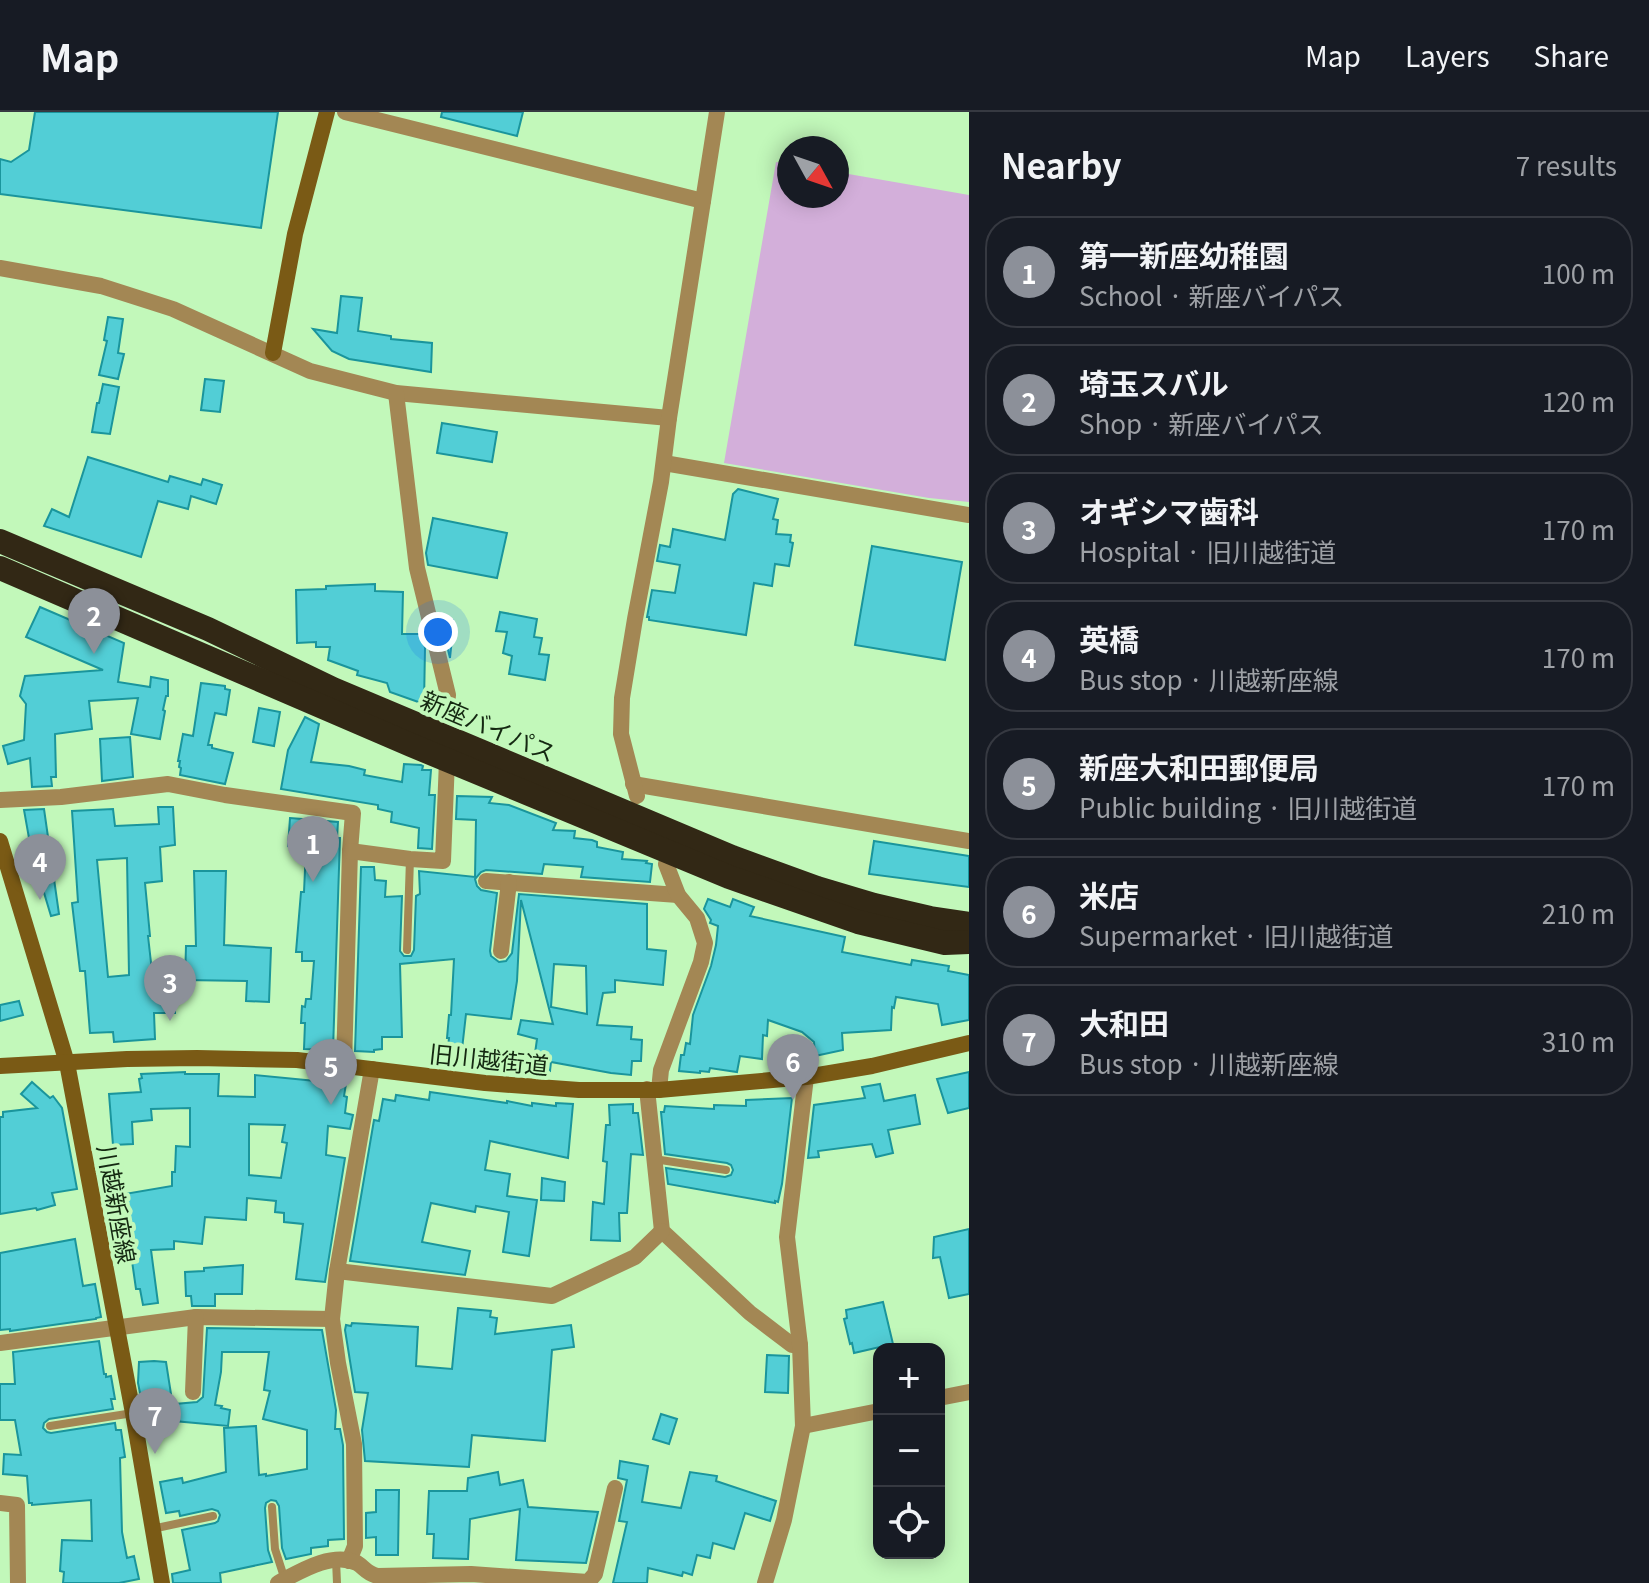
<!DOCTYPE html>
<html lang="en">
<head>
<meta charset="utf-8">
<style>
  body { margin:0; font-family:Georgia,"Noto Sans JP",serif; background:#242831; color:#f1f3f6 }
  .controls { position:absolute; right:24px; bottom:24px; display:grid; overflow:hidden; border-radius:16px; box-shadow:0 4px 20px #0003 }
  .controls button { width:72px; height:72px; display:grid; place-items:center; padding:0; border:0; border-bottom:2px solid #363941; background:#171b24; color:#f1f3f6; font:40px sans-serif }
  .compass { position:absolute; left:777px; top:24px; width:72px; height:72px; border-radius:50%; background:#171b24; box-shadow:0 4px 20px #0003; rotate:130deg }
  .you { position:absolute; left:438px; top:520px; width:28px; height:28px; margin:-20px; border:6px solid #fff; border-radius:50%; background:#1a73e8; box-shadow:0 0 0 12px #1a73e833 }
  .badge { display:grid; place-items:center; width:52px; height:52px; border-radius:50%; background:#8c9099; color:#fff; font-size:26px; font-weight:700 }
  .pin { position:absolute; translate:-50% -66px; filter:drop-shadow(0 2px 4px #0008) }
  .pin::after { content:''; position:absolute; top:42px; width:28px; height:24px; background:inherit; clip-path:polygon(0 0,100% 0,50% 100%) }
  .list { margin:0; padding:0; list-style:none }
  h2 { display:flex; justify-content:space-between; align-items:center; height:104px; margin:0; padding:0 32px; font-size:34px }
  h2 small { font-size:26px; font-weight:400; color:#9ea1a6 }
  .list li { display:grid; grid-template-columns:52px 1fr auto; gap:24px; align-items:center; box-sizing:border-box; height:112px; margin:0 16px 16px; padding:0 16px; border:2px solid #363941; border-radius:32px }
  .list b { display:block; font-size:30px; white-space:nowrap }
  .list p { margin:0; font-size:26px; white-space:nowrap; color:#9ea1a6 }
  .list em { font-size:26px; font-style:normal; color:#9ea1a6 }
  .icon { flex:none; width:44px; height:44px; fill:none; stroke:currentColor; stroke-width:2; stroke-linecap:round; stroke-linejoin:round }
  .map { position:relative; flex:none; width:969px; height:1471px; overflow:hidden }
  header { display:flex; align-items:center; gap:48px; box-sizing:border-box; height:112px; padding:0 40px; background:#171b24; border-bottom:2px solid #363941 }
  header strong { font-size:38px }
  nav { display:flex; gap:44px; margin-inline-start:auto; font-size:28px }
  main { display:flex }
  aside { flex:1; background:#171b24 }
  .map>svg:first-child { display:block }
  .green { fill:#d3afda }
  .building { fill:#52ced6; stroke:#1a959c; stroke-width:2; fill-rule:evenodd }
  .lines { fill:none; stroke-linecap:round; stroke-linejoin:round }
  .lane { stroke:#a38754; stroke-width:8 }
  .street { stroke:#a38754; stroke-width:16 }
  .secondary { stroke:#7a5a15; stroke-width:16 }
  .highway { stroke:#322815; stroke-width:24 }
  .labels { text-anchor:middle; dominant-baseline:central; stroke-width:8; stroke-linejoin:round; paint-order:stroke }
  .street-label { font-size:24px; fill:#142811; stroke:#c2f8ba }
</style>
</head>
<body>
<header>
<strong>Map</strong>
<nav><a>Map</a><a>Layers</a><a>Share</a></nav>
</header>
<main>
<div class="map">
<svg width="969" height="1471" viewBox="0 0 969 1471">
  <rect width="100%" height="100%" fill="#c2f8ba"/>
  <!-- green -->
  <path class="green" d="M776 50 789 52V84H837V60L969 83V390L929 386 724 351Z"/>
  <!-- building -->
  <g class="building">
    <path d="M35 0H278L261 116 0 82V47L11 50 29 38Z"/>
    <path d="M442 0H523L517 24 441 5Z"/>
    <path d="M341 184 362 186 358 219 391 224V227L432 231 431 260 349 247 332 239 313 217 337 221Z"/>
    <path d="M108 205 123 207 118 241 124 242 118 267 99 263 107 229 104 228Z"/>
    <path d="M205 267 224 269 220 300 201 298Z"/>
    <path d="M103 272 119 275 110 322 92 320 97 291H99Z"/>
    <path d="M442 311 497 320 492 350 437 341Z"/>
    <path d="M88 345 168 370 170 364 201 373 203 367 222 373 216 392 191 384 188 397 158 389 141 445 44 414 52 397 69 405Z"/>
    <path d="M738 377 778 387 773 407 778 408 776 422 791 423 790 430 793 431 789 454 775 452 772 474 754 471 746 523 649 508V505H647L652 478 675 481 680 453 657 449 660 433 670 435 673 417 725 428 733 382Z"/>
    <path d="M433 406 507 421 497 466 428 453 426 441Z"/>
    <path d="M872 434 962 450 945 548 855 533Z"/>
    <path d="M375 472V479L403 480 402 522H422L425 536 424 592 390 580 387 571 357 563 358 559 328 548 330 535H316V530L297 531 296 478 326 477V474Z"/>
    <path d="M40 495 124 531 118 570 150 575 151 565 168 568V584H166L163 598 165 599 160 627 131 622 138 586 89 589 92 617 55 622 56 665H51L52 674 32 675 30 646 8 652 3 634 24 628 26 592 20 584 25 564 103 558 26 525Z"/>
    <path d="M500 500 537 507 534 525 542 526 539 542 549 543 545 568 509 562 512 544 503 541 507 520 496 519Z"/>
    <path d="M453 508 452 527 450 546 441 509Z"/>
    <path d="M201 571 225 574V577L230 578 226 603 215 601 208 633H212V636L233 641 225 672 180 663 181 656 179 655 180 649H178L183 622 193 624Z"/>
    <path d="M259 596 280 600 274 634 253 630Z"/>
    <path d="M305 605 319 612 311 650 349 654 365 658 364 663 402 670 404 652 421 653 423 654 422 658H431L429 683H435L432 737 418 736 419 716 391 710 392 700 378 697V693L281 677 288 638Z"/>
    <path d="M130 625 133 665 102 669 100 627Z"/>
    <path d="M457 684 492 685 489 691 509 693 556 711 553 718 575 719 574 726 592 728 597 730V735L623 740 622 747 647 749 646 751 652 752 650 770 581 765 583 755 544 752 542 762 486 758 481 760 475 767 477 774 481 778 497 781 490 839 491 844 499 850 506 849 512 841 519 782 647 792V837L666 839 663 873 615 868V880L603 881 597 913 632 915 631 927 642 928 641 949H632L631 963 611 961 551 950 550 959 533 956 537 927 518 922 521 908 553 912 521 788 517 869 511 907 466 902 461 946 447 943 449 926H447L449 903H451L454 847 400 852 402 925H382V937L374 938V940L355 939 361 755H374L375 768 386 769 385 785 402 784 400 839 404 844H411L414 838 416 784 420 782 419 759 475 765 476 708 456 707ZM554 852 586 854 587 902 551 895Z"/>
    <path d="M158 695H173L175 733 160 735 162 769 145 771 150 824H148L155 886H175V901H154L155 927 114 930 113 920 90 921 85 859H80L72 791 78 790 72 699 113 697 115 714 159 712ZM127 746 129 863 108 865 97 748Z"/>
    <path d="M44 697 59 802 51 804 39 764 35 743H32L24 698Z"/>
    <path d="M290 706 338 710 337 726H340L333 938 304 937 305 911H301L302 894 305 895 306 887H311L314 849H302V840H296L301 780H304L306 736 288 734Z"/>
    <path d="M874 729 969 744V775L869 762Z"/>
    <path d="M194 759H226L224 833 271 836 269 890 246 889 247 869 185 868 186 834H196Z"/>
    <path d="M708 787 730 795 733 787 754 795 750 804 845 825 842 840 911 853 912 848 949 854 948 859 969 863V908L942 913 938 892 896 885 894 896 892 895 891 918 842 921 843 938 815 944 814 930 802 920 768 908 767 924 763 923 762 947 740 944 737 960 710 956 709 960 700 959V961L679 959 681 943H684L686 931 690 932 693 903 711 854 716 833 718 814 710 811 711 808 704 797Z"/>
    <path d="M19 889 23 903 0 909V893Z"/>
    <path d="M185 960V962H219L218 984 255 985V963L346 972 344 984 347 985 345 1001 353 1003 350 1017 328 1014 326 1043 345 1046 325 1170 296 1167 303 1112 284 1110V1101L275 1100 276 1089 247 1086 246 1108 205 1105 202 1132 174 1129V1137L151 1138 158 1191 143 1193 140 1177H136L128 1121 119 1122 113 1084 172 1074V1060H175L176 1034 190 1035V996L151 997 152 1008 132 1010 133 1032 113 1033 109 982 141 980 139 967 142 966 141 962ZM249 1012 285 1013 282 1030 287 1031 281 1066 249 1063Z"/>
    <path d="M969 960V996L948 1001 937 967Z"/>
    <path d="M32 970 50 986 53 984 62 996 77 1077 52 1081 55 1093 37 1098 36 1096 0 1102V1005H3V1000L37 996 21 982Z"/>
    <path d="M880 972 884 989 915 983 920 1012 888 1018 893 1041 876 1045 872 1032 818 1039 819 1045 808 1046 814 993 865 986 862 975Z"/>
    <path d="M430 980 507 991V989L532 994V991L556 994V991L573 992 568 1046 490 1029 485 1058 510 1062 507 1084 537 1088 529 1144 503 1140 509 1100 476 1094 475 1100 431 1091 422 1130 470 1139 465 1163 350 1149 374 1008 379 1009 383 987 395 989 396 983 429 988Z"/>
    <path d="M792 986 782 1072 778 1090 775 1089V1091L668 1072 666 1056 725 1065 731 1063 733 1058 731 1053 727 1051 665 1042 661 1000H664L665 994 714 997V993L746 994V988Z"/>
    <path d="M633 992V1001H638L643 1043 631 1042 627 1101H619L620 1129 591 1128 593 1090 604 1092 607 1050 603 1049 606 1013H610L609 993Z"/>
    <path d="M542 1066 565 1070 564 1089 541 1088Z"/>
    <path d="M969 1117V1182L949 1186 940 1145 933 1146 934 1125Z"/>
    <path d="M75 1127 83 1174 95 1172 101 1205 96 1206V1207L10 1219V1217L0 1218V1141Z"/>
    <path d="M243 1153 242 1182H215V1194H192L191 1184H186L185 1160 204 1159V1156Z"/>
    <path d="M883 1190 893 1232 854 1241 852 1231 850 1232 844 1207 847 1206 846 1198Z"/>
    <path d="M458 1196 491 1199 490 1205 497 1206 495 1222 571 1213 574 1235 552 1238 545 1329 472 1323 469 1355 365 1349 362 1318 368 1281 355 1280 345 1218 346 1213 351 1214 352 1211 418 1215 416 1254 452 1257Z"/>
    <path d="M207 1216 322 1218 336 1298 335 1317H340L343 1333 344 1427 328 1428V1434L311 1436V1442L286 1447 282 1436 279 1394 276 1389 271 1388 266 1391 265 1396 268 1438 272 1450 220 1461 221 1471H173L172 1462 190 1458 182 1418 215 1411 218 1409 220 1403 218 1399 212 1397 180 1404 179 1399 166 1401 160 1370 182 1366 183 1371 226 1360 224 1316 256 1314 259 1363 266 1362V1364L307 1357V1318L263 1307 270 1279 264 1278 269 1240H222L221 1260 215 1293 222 1294 221 1296 230 1298 228 1314 174 1309 175 1292 197 1290 203 1285Z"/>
    <path d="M99 1229 104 1262H106V1265L111 1264 115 1287H111L113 1297 49 1307 44 1311 43 1316 47 1320 51 1321 115 1311 116 1318H121L125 1345 120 1346 122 1420 127 1446 134 1444 139 1467 119 1471H63L64 1460 60 1459 62 1428 92 1429 91 1388 32 1393V1391H29L27 1364 3 1362 4 1342 21 1343 15 1308H0V1272H15L13 1240Z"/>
    <path d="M767 1243 789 1244 788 1281 765 1280Z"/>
    <path d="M154 1249 166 1250 171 1282 140 1281 138 1271 139 1250Z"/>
    <path d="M661 1302 677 1307 669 1332 653 1327Z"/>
    <path d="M620 1349 648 1354 642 1390 681 1396 690 1360 717 1364 716 1369 776 1389 770 1409 745 1401 734 1437 713 1431 710 1446 697 1443 692 1463 683 1460 682 1464 648 1456 647 1471H613L627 1410 619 1409 627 1368 618 1366Z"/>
    <path d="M498 1360 500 1373 523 1368 528 1395 598 1400 586 1451 516 1448 520 1397 470 1407 468 1447 433 1446 434 1422H427L429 1379H467L468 1366Z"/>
    <path d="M376 1378H399L398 1443H376V1425L366 1426V1401L376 1400Z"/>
  </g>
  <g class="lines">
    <!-- lane -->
    <g class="lane">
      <path d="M407 838 410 747"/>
      <path d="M654 1047 726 1058"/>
      <path d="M50 1314 133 1301"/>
      <path d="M272 1395 275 1437 285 1468"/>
      <path d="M152 1417 213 1404"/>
      <path d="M336 1448 337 1471"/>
    </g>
    <!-- street -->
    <g class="street">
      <path d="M345 0 703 89"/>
      <path d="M0 156 101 174 173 197 310 259 396 281 669 306"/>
      <path d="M396 281 417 456 448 583 444 625"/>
      <path d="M664 351 969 403"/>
      <path d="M633 672 969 729"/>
      <path d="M637 684 621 622 622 586 635 507 661 370 669 306 717 0"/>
      <path d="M0 688 61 685 168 672 225 683 353 701 350 739 344 953"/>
      <path d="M350 739 410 747 443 749 447 648"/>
      <path d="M486 769 678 783"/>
      <path d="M501 839 509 770"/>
      <path d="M647 977 662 1119 750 1201 792 1233H800"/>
      <path d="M659 978 661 958 701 850 705 831 697 806 678 783 666 752"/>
      <path d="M337 1159 552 1184 635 1145 662 1119"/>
      <path d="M0 1231 196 1205 332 1207"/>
      <path d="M193 1280 196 1205"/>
      <path d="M939 1286 969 1280"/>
      <path d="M803 1314 879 1299"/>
      <path d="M0 1391 17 1393 18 1471"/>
      <path d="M349 1449 355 1434 354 1332 338 1251 332 1207 337 1159 372 957"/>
      <path d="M278 1471C299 1460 332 1439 357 1451 365 1456 367 1462 378 1464L471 1462 588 1470 595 1462 615 1376"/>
      <path d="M765 1471 784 1408 803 1314 800 1233 787 1125 806 965"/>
    </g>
    <!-- secondary -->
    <g class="secondary">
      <path d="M273 241 295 122 327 0"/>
      <path d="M0 729 67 951 133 1301 162 1471"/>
      <path d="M0 954 127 947 197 946 297 948 485 971 579 978H659L806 965 872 954 969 931"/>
    </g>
    <!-- highway -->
    <g class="highway">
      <path d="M0 429 208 517 333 577 732 745 817 776 874 793 930 806 969 812"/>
      <path d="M0 456 411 633 729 765 858 810 945 831 969 830"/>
    </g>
  </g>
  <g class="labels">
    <!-- street labels -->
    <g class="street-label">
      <text transform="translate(489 613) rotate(23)">新座バイパス</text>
      <text transform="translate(489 946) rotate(6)">旧川越街道</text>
      <text transform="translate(118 1092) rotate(80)">川越新座線</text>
    </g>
  </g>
</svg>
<div class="controls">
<button>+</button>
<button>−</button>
<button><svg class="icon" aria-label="locate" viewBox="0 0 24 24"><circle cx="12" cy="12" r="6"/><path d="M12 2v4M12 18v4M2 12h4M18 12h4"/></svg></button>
</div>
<svg class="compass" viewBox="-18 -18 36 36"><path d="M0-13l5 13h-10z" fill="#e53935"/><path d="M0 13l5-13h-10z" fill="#9ea1a6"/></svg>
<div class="you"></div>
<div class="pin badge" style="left:313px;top:770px">1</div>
<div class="pin badge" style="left:94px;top:542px">2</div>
<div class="pin badge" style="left:170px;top:909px">3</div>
<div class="pin badge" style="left:40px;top:788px">4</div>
<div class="pin badge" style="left:331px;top:993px">5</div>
<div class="pin badge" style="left:793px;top:988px">6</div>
<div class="pin badge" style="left:155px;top:1342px">7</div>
</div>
<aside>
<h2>Nearby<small>7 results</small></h2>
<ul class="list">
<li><span class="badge">1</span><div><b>第一新座幼稚園</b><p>School · 新座バイパス</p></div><em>100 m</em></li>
<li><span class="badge">2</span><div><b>埼玉スバル</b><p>Shop · 新座バイパス</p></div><em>120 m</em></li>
<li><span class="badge">3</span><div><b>オギシマ歯科</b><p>Hospital · 旧川越街道</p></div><em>170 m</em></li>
<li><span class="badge">4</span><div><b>英橋</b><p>Bus stop · 川越新座線</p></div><em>170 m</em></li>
<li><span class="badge">5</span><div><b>新座大和田郵便局</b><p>Public building · 旧川越街道</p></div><em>170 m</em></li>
<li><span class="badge">6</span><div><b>米店</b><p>Supermarket · 旧川越街道</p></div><em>210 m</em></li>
<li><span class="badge">7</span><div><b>大和田</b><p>Bus stop · 川越新座線</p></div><em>310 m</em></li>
</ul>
</aside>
</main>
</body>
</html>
